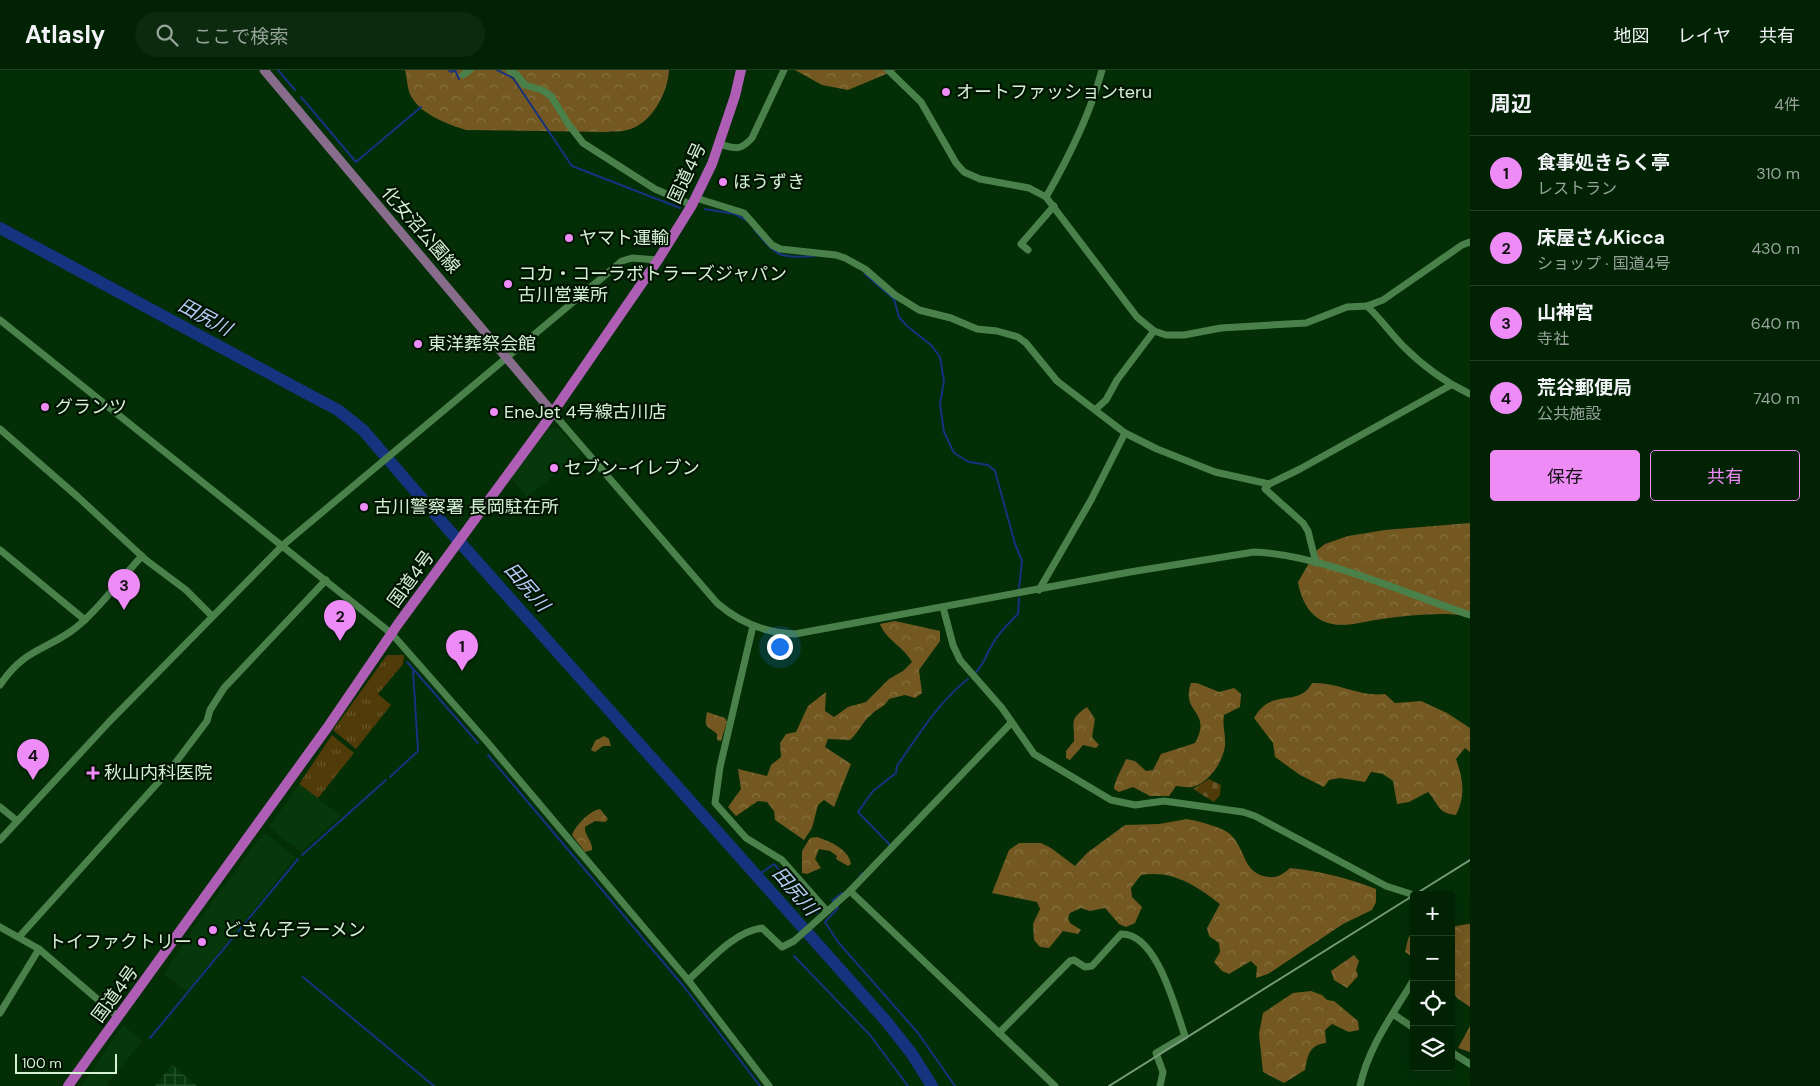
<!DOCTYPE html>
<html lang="ja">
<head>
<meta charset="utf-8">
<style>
  body { margin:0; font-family:"DM Sans","Noto Sans JP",sans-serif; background:#0c2a0e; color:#f1f3f6 }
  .controls { position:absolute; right:15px; bottom:15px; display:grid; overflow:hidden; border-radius:5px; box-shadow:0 5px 20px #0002 }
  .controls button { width:45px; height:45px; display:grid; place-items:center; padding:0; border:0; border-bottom:1px solid #233f26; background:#022204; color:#f1f3f6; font:25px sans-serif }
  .scale { position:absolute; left:15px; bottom:12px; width:102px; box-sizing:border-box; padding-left:5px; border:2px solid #d4f1d4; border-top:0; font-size:14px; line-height:18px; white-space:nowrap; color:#d4f1d4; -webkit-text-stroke:4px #011301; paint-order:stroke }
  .you { position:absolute; left:779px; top:576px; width:18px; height:18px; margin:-12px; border:4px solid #fff; border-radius:50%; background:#1a73e8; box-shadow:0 0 0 8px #1a73e833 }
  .badge { display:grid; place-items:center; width:32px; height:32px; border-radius:50%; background:#ef8bf7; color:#111; font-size:16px; font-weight:700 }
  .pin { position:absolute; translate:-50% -41px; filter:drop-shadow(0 1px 2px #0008) }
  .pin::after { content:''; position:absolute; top:26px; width:18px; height:15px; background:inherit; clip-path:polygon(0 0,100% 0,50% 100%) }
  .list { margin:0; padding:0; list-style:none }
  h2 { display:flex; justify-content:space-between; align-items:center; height:65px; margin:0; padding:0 20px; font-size:21px }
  h2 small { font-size:16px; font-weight:400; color:#96a49a }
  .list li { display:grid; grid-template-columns:32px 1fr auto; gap:15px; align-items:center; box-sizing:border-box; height:75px; padding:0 20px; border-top:1px solid #233f26 }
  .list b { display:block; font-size:19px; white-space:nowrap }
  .list p { margin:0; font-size:16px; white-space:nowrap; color:#96a49a }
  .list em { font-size:16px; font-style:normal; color:#96a49a }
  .actions { display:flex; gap:10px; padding:15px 20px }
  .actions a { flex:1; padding:11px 0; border:1px solid #ef8bf7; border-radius:5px; text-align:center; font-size:18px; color:#ef8bf7 }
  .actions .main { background:#ef8bf7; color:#111 }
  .icon { flex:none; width:28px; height:28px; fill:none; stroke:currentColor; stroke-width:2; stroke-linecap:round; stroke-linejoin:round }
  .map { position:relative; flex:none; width:1470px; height:1016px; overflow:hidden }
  header { display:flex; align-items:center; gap:30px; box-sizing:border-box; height:70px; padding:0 25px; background:#022204; border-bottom:1px solid #233f26 }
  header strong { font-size:24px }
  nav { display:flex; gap:28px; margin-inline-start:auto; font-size:18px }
  .search { width:350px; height:45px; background:#0c2a0e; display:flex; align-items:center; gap:12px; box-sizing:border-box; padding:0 18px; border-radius:28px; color:#96a49a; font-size:19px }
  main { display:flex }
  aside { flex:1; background:#022204 }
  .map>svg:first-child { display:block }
  .built { fill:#06380b }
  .industrial { fill:url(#industrial-grid) }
  .grass { fill:url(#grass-tufts) }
  .forest { fill:url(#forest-crowns) }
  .cemetery { fill:url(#cemetery-stones) }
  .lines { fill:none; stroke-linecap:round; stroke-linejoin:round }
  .stream { stroke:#15337f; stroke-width:2 }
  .river { stroke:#15337f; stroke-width:12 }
  .minor { stroke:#4a814b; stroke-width:7 }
  .major { stroke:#876c8b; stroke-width:9 }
  .highway { stroke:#af5eb6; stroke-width:10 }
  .rail { stroke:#789b79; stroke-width:2 }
  .poi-dot { fill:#ef8bf7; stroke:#011301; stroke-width:2 }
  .labels { text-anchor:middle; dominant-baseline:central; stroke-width:4.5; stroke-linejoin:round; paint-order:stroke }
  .poi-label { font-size:18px; fill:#d4f1d4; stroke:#011301; text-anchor:start }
  .street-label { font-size:18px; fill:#d4f1d4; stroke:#011301 }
  .water-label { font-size:19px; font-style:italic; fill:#b7cdf9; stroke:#011301 }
</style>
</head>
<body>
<header>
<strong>Atlasly</strong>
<div class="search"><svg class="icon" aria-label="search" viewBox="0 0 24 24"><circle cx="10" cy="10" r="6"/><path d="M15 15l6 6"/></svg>ここで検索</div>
<nav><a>地図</a><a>レイヤ</a><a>共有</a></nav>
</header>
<main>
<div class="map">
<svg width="1470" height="1016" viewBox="0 0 1470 1016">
  <defs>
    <pattern id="industrial-grid" width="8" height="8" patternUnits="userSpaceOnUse" patternTransform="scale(1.25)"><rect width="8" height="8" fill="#06380b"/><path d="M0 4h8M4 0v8" fill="none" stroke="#29552e"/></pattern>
    <pattern id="grass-tufts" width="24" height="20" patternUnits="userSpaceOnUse" patternTransform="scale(1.25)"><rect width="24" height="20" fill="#503b09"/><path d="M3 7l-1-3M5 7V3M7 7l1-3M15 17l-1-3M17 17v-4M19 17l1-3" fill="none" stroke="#68582c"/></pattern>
    <pattern id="forest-crowns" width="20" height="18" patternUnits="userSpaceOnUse" patternTransform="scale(1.25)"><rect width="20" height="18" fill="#735921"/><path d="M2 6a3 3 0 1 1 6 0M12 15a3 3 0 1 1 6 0" fill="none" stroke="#867140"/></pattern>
    <pattern id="cemetery-stones" width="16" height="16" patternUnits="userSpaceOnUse" patternTransform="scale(1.25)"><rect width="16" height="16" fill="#503b09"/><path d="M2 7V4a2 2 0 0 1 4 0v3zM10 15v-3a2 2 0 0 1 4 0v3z" fill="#68582c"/></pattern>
  </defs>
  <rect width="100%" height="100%" fill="#032e06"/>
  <!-- built -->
  <g class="built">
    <path d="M549 358H558L581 383 527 427 511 408Z"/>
    <path d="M299 714 341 746 301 782 269 757Z"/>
    <path d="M264 762 296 787 187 922 164 904 196 854Z"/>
    <path d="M123 955 142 971 107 1014 108 1016H81Z"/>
  </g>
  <!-- industrial -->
  <path class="industrial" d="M172 995 197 1016H155Z"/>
  <!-- grass -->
  <g class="grass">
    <path d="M387 585H404L403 594 378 624 391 635 356 679 333 660Z"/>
    <path d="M332 665 354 683 318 728 299 714Z"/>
  </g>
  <!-- forest -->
  <g class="forest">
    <path d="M405 0H669C668 23 651 55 627 60 621 62 613 61 607 62L466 60C447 54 419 44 410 24 407 17 407 7 405 0Z"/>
    <path d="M795 0H896L848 20 822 15Z"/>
    <path d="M1470 453V546C1440 542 1411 545 1382 549 1366 551 1348 557 1332 554 1311 550 1301 531 1298 512L1316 481 1325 474 1348 466 1385 460Z"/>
    <path d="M895 551 940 561V571L919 600 922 623 915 628 905 625 889 629C884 638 877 638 871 645 862 652 859 662 850 670L828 669 825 677 851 694 834 737 824 730 818 735 812 758 804 770 775 750 774 741 767 732 758 731 736 746 728 737 741 719 738 699 767 706 771 695 781 687 780 673 786 664 796 662 808 636 826 622 825 641 834 647 848 637 866 632 889 609 903 601 912 592C904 577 886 570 880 554Z"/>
    <path d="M1191 613H1197L1219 622 1234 618 1241 624 1240 637 1224 645C1222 656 1226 665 1225 676 1223 692 1208 714 1192 717 1187 718 1181 716 1176 716L1169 726H1150L1133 717 1119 722 1114 719C1115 709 1122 699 1126 689L1135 691 1146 701 1153 700 1161 684 1195 673C1213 640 1180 644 1191 613Z"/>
    <path d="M1312 613C1338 612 1359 627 1385 624L1395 633 1421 631 1447 643 1470 658V682L1465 678 1456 689C1463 709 1466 725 1456 745 1437 743 1439 734 1428 722L1409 732 1397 734 1393 711 1383 704 1371 702 1365 712 1340 708 1329 710 1324 717 1300 705 1275 687 1273 673 1254 648C1272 616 1298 639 1312 613Z"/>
    <path d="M1087 637 1095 649 1092 667 1099 675 1096 678 1083 675 1070 690 1066 688V681L1074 671C1075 652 1068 650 1087 637Z"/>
    <path d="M707 642 725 648 727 652 721 671 717 670V664C706 654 704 659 707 642Z"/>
    <path d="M604 666 609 669 611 676H603L595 682 591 680 595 671Z"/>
    <path d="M600 739 608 749 605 752 595 751 585 757C584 765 593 771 592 780L585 782 572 765C576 755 589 741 600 739Z"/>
    <path d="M1187 749C1198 751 1222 757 1230 764 1247 780 1242 804 1269 807 1278 808 1283 804 1290 798 1319 801 1348 808 1376 819V832L1372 840 1343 854 1268 904 1256 908 1257 897 1251 891 1229 904 1222 901 1214 892 1220 882 1219 873 1209 866 1207 858 1220 834C1195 815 1173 800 1141 805L1131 818 1132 827 1142 837 1135 853 1126 857 1119 854 1105 838 1090 841 1081 838 1070 843 1068 848 1070 853 1081 860 1078 864 1063 861 1049 878 1040 877 1034 870 1033 854 1040 839 1037 832 992 823 1009 780 1019 773H1041L1051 778 1075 796 1087 783 1125 755 1159 754Z"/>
    <path d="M817 767C829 771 849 779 851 794L848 796 836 789 837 786 830 781 819 779 815 789 821 798 807 804 802 803V781L810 768Z"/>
    <path d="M1468 854H1470V937L1457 928 1451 918V857Z"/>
    <path d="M1414 857V892L1412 887 1405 882 1408 869Z"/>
    <path d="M1354 885 1359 891 1356 900 1358 906 1347 918 1334 910 1331 901Z"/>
    <path d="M1311 921 1322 925 1327 930 1334 931 1358 951 1359 960 1349 962 1332 954 1325 960 1326 973C1309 975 1308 985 1305 1000L1284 1013 1263 1002 1259 964 1263 943 1293 923Z"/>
    <path d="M1470 956V982L1458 978Z"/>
  </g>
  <!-- cemetery -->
  <path class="cemetery" d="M1209 709 1221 715 1220 725 1214 732 1193 719Z"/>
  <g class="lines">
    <!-- stream -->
    <g class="stream">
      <path d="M278 0 295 20"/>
      <path d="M449 0 451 2 455 0"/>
      <path d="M455 0 459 9"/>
      <path d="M497 0 513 8 572 96 680 138"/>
      <path d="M301 27 356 92 421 37"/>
      <path d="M705 139 735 144 746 150"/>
      <path d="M754 159C777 187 778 188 815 186"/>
      <path d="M865 204 894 229 899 247 907 256 931 275 940 287 944 311 940 334 944 362 954 383 969 392 988 395 995 401 1015 474 1022 491 1019 518"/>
      <path d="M407 592 478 673"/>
      <path d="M976 602C984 594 986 585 992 575 999 562 1008 554 1018 544L1019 528"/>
      <path d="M488 685 685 918 760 1016"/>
      <path d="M390 707 418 681 413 601"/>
      <path d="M889 776 890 775 858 742 873 721 896 703 897 696C918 666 939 631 968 609"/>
      <path d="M302 785 386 710"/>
      <path d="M757 806 774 794 817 843"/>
      <path d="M859 807 863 803"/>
      <path d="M832 831 842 823"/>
      <path d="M837 836 838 838 825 852 838 872 918 963 955 1016"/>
      <path d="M794 886 870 965 908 1016"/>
      <path d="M303 907 434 1016"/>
      <path d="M150 968 298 789"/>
    </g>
    <!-- river -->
    <path class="river" d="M0 158 304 322 338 340 363 360 448 459 886 951 912 984 932 1016"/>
    <!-- minor -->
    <g class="minor">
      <path d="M509 0 517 5 525 15 542 20 551 26 569 55 583 73 655 119 692 135"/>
      <path d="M888 0 921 32 956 93 964 102 980 109 1029 118 1046 127 1137 247 1154 261 1166 265H1184L1221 258 1306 253 1347 237 1367 236C1381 249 1391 264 1404 277 1422 295 1447 313 1470 324"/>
      <path d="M463 5 470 0"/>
      <path d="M719 74C736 79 740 81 752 68L784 0"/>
      <path d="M1046 127C1069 87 1090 45 1102 0"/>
      <path d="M696 128 744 143 772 175 780 179 836 185 845 188 865 199 895 225 919 240 951 248 977 259 997 261 1018 267 1026 273 1057 311 1125 363 1157 379 1215 402 1269 414"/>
      <path d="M1028 180 1021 174 1054 136"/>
      <path d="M1367 236 1383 230 1462 175 1470 172"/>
      <path d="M0 250 392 564 488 673 688 910 769 1016"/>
      <path d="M1096 339 1106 330 1117 310 1154 261"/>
      <path d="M553 343 717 533C740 553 765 563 795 564L1130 502 1254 482C1322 485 1404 523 1470 545"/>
      <path d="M0 359 78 427 146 490 186 520 212 546"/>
      <path d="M0 480 85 550"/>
      <path d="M1316 493 1308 461 1303 453 1265 419 1269 414 1300 399 1451 315"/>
      <path d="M1039 520 1091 430 1125 363"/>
      <path d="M943 537 953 575 960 590 1002 638 1034 684 1111 730 1135 735 1164 731 1243 742 1255 746 1386 816 1414 825"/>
      <path d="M753 556 720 697 715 733 746 768 782 790 827 841"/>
      <path d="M0 615C23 581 40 582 70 562 93 547 121 508 142 486"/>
      <path d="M0 737 16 750"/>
      <path d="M0 770 109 652 283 475 622 191 632 188 658 190"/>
      <path d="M850 821 1055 1016"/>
      <path d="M0 857 39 879 118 947"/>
      <path d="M19 867 173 696 207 651 210 640 224 618 326 510"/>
      <path d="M688 910C710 891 733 862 762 858L782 877 794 871 850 821 1011 653"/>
      <path d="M0 943 39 879"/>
      <path d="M1393 944 1414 958"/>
      <path d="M999 963 1070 891 1074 890 1085 897 1092 896 1121 864C1157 863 1175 938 1185 966L1156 983 1163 1002 1160 1016"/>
      <path d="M1451 982 1470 994"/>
      <path d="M1360 1016C1369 975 1393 945 1414 909"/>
    </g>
    <!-- major -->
    <path class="major" d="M264 0 553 343"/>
    <!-- highway -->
    <path class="highway" d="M68 1016 327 658 398 554 547 351 658 190 692 135 712 94 735 26 741 0"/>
    <!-- rail -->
    <g class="rail">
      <path d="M1414 825 1470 790"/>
      <path d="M1109 1016 1414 825"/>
    </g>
  </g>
  <!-- markers -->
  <g class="poi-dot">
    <circle cx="946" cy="22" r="5"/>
    <circle cx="723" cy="112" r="5"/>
    <circle cx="569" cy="168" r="5"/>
    <circle cx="508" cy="214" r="5"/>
    <circle cx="418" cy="274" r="5"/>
    <circle cx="45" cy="337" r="5"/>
    <circle cx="494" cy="342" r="5"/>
    <circle cx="554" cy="398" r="5"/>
    <circle cx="364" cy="437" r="5"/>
    <path d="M90.5 695.5h5v5h5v5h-5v5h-5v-5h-5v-5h5z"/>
    <circle cx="213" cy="860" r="5"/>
    <circle cx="202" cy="872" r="5"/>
  </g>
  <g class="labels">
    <!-- poi labels -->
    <g class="poi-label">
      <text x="956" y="22">オートファッションteru</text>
      <text x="733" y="112">ほうずき</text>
      <text x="579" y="168">ヤマト運輸</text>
      <text x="518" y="204">コカ・コーラボトラーズジャパン<tspan x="518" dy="21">古川営業所</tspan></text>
      <text x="428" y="274">東洋葬祭会館</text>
      <text x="55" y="337">グランツ</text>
      <text x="504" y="342">EneJet 4号線古川店</text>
      <text x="564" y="398">セブン-イレブン</text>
      <text x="374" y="437">古川警察署 長岡駐在所</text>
      <text x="104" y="703">秋山内科医院</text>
      <text x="223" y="860">どさん子ラーメン</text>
      <text x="192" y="872" text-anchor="end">トイファクトリー</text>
    </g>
    <!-- street labels -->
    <g class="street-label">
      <text transform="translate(687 103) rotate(-65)">国道4号</text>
      <text transform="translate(421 160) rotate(49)">化女沼公園線</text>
      <text transform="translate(411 509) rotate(-54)">国道4号</text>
      <text transform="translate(115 924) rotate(-54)">国道4号</text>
    </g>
    <!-- water labels -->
    <g class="water-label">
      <text transform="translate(205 247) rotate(28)">田尻川</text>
      <text transform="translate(527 517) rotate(49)">田尻川</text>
      <text transform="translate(795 821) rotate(49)">田尻川</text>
    </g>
  </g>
</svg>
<div class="controls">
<button>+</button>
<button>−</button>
<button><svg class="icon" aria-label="locate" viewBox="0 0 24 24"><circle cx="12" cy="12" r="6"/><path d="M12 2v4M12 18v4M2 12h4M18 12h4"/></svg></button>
<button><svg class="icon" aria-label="layers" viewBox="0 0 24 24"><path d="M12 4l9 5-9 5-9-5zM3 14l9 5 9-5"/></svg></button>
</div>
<div class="scale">100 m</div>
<div class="you"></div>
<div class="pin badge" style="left:462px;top:601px">1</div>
<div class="pin badge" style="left:340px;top:571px">2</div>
<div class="pin badge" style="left:124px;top:540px">3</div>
<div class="pin badge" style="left:33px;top:710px">4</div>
</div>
<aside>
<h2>周辺<small>4件</small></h2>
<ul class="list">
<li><span class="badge">1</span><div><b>食事処きらく亭</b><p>レストラン</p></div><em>310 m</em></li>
<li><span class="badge">2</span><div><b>床屋さんKicca</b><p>ショップ · 国道4号</p></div><em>430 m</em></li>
<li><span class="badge">3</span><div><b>山神宮</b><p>寺社</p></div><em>640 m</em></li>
<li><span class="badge">4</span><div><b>荒谷郵便局</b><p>公共施設</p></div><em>740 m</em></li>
</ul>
<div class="actions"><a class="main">保存</a><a>共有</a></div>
</aside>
</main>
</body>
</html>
